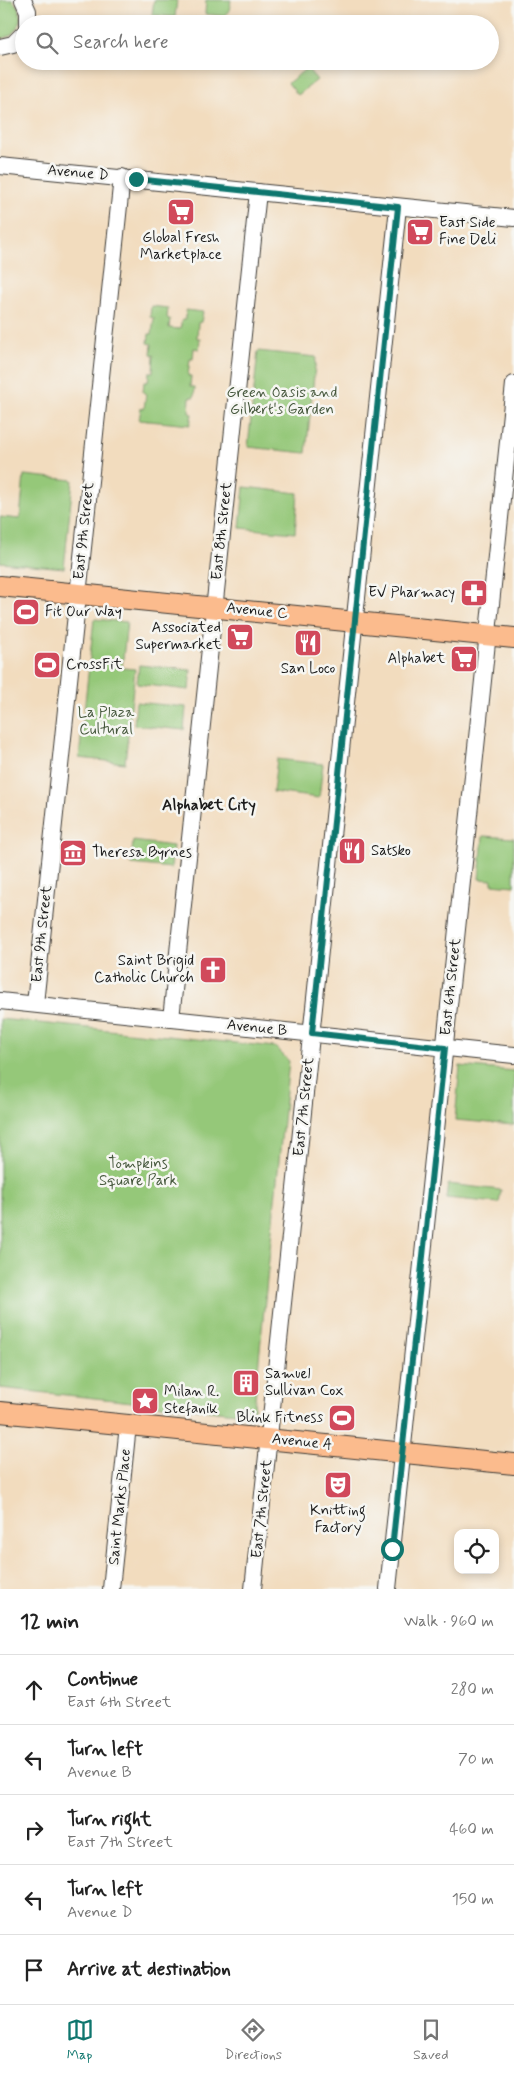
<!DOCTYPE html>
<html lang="en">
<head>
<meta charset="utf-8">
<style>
  body { margin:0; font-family:Mynerve,sans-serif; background:#f6f6f6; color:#222 }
  .controls { position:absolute; right:15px; bottom:15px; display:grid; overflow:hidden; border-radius:10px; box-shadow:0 2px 8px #0003 }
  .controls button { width:45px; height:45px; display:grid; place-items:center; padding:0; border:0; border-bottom:1px solid #e0e0e0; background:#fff; color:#222; font:25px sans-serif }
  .stop { position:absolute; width:15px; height:15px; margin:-11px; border:4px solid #0f766e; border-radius:50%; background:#fff }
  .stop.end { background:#0f766e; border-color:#fff; box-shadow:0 1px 5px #0008 }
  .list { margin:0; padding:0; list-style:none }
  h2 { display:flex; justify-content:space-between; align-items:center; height:65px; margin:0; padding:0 20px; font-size:21px }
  h2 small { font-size:16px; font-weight:400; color:#767676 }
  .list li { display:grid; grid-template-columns:32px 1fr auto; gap:15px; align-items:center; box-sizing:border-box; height:70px; padding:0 20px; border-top:1px solid #e0e0e0 }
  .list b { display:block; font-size:19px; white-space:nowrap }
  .list p { margin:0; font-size:16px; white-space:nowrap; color:#767676 }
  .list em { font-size:16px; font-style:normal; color:#767676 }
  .icon { flex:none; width:28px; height:28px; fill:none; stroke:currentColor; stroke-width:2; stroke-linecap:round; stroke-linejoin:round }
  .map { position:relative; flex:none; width:514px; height:1589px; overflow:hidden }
  .search { position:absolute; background:#fff; box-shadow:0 2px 8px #0003; left:15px; right:15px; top:15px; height:55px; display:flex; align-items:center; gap:12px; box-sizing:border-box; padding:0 18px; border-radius:28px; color:#767676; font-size:19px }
  .sheet { height:415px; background:#fff }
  nav { display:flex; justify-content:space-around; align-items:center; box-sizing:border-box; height:70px; border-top:1px solid #e0e0e0; background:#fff; font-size:14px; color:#767676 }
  nav a { display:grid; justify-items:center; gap:2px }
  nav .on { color:#0f766e }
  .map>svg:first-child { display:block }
  .green { fill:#95c879; stroke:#58724a }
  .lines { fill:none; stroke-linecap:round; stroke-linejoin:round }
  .minor-casing { stroke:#3c3934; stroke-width:18 }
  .major-casing { stroke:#3c3934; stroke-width:22 }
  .minor { stroke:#fff; stroke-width:16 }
  .major { stroke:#fbbb8d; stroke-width:20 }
  .route { stroke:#0f766e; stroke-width:6 }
  .labels { text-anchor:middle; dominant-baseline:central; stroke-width:5; stroke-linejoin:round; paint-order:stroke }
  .street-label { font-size:15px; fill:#1c1c1c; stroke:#f6f6f2 }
  .poi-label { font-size:15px; fill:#1c1c1c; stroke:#f6f6f2; text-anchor:start }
  .park-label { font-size:15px; fill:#46583d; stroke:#f6f6f2 }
  .neighbourhood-label { font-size:16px; font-weight:bold; fill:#1c1c1c; stroke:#f6f6f2 }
</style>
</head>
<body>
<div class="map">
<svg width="514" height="1589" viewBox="0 0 514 1589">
  <rect width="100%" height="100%" fill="#f6f6f2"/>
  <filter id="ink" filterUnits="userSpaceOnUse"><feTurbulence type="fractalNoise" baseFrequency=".02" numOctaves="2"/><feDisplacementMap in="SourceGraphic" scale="10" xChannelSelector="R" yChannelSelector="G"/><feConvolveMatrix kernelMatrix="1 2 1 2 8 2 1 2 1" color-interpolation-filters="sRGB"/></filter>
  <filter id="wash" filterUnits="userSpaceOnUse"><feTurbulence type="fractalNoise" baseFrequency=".0096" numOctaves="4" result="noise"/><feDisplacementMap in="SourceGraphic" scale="20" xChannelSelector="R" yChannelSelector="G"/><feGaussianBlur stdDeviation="1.12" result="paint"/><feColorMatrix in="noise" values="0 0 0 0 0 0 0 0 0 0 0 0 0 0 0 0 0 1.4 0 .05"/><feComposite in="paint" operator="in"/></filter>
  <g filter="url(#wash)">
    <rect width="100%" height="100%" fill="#f2dcbe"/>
    <!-- green -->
    <g class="green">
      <path d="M0 0H12C28 13 19 36 0 39Z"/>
      <path d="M154 0H177L175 17 152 15Z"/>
      <path d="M206 0H231L229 11 223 16 205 14Z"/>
      <path d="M307 68 317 80 298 95 288 83Z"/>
      <path d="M151 306 168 308 167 319H170L169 328 180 329 182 320H185L186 310 203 312 201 322 198 323 197 338 200 339 199 349 194 348 193 359H190L188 376H191L190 387H195L194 397H190L189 413 192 414 190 425 139 420 141 408 144 409 146 393 143 392 144 382H148L149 372H153L154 355 151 354 152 344 148 343 149 334H152L154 318 150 317Z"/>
      <path d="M258 351 316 357 306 453 248 447Z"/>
      <path d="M24 475 73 480 64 568 0 562V517L20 519Z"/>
      <path d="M244 487 298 493 295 533 240 528Z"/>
      <path d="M94 619 127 622 122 668 135 669 125 763 79 758Z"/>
      <path d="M139 665 191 670 189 690 137 684Z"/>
      <path d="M136 702 186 707 184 730 134 725Z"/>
      <path d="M277 759 323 764 319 798 273 792Z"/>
      <path d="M483 836 514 838V886L492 884V880L479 879Z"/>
      <path d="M133 841 173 846 171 868 131 864Z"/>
      <path d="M0 1019 275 1047 289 1061 254 1409 236 1413 0 1388Z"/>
      <path d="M460 1066 514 1071V1125L455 1120Z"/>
      <path d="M448 1184 501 1190 499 1203 446 1198Z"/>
    </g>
  </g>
  <g filter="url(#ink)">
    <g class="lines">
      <!-- minor casing -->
      <g class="minor-casing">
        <g id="minor">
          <path d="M23 0 28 11V24"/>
          <path d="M0 47 13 44 24 33"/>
          <path d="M0 166 514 218"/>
          <path d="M0 1001 514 1055"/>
          <path d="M35 1004 122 177"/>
          <path d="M171 1019 258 192"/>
          <path d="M111 1589 128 1425"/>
          <path d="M253 1589 398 207"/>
          <path d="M388 1589 514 384"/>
        </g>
      </g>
      <!-- major casing -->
      <g class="major-casing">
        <g id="major">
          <path d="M0 586 514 638"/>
          <path d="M0 1412 514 1464"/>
        </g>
      </g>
      <!-- minor -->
      <use href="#minor" class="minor"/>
      <!-- major -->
      <use href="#major" class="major"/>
    </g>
  </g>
  <g class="lines" filter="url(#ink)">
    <!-- route -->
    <path class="route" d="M136 179 398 207 312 1033 445 1048 392 1549"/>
  </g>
  <!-- icons -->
  <defs>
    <g id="supermarket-square" transform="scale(1.4375)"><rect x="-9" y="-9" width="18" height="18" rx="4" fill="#d1495b" stroke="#f6f6f2"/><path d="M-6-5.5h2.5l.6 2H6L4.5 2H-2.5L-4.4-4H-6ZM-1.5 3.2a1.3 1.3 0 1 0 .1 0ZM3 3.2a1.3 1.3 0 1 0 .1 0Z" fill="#fff"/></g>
    <g id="pharmacy-square" transform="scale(1.4375)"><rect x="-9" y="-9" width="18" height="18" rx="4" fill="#d1495b" stroke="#f6f6f2"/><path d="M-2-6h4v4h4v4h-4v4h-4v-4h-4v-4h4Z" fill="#fff"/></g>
    <g id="stadium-square" transform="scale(1.4375)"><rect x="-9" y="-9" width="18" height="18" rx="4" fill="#d1495b" stroke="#f6f6f2"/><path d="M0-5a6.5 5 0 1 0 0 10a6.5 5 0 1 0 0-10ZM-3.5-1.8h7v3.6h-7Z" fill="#fff"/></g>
    <g id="restaurant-square" transform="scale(1.4375)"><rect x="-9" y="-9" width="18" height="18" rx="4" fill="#d1495b" stroke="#f6f6f2"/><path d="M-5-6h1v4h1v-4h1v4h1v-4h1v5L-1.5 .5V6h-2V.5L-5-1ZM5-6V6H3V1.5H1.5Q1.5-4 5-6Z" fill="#fff"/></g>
    <g id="museum-square" transform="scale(1.4375)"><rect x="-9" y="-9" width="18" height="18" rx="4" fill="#d1495b" stroke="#f6f6f2"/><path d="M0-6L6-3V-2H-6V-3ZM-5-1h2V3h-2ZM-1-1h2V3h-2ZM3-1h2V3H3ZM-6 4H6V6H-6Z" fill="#fff"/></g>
    <g id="church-square" transform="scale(1.4375)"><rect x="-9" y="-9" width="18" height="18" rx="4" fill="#d1495b" stroke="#f6f6f2"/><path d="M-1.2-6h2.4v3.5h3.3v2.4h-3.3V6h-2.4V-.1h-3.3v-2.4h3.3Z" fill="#fff"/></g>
    <g id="building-square" transform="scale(1.4375)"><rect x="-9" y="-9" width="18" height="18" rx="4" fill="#d1495b" stroke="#f6f6f2"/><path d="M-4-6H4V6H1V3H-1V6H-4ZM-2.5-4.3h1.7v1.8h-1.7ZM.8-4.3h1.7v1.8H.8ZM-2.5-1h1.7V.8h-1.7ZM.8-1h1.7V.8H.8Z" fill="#fff"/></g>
    <g id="sight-square" transform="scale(1.4375)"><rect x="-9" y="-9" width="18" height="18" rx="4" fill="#d1495b" stroke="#f6f6f2"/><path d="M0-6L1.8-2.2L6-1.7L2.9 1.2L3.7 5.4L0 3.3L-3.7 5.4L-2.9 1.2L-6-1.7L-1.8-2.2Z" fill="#fff"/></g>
    <g id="theatre-square" transform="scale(1.4375)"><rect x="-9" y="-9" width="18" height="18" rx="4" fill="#d1495b" stroke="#f6f6f2"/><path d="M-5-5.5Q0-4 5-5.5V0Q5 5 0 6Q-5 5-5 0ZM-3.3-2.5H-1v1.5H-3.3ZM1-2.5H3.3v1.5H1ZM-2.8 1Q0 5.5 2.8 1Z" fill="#fff"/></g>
  </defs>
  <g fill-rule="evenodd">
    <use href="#supermarket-square" x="181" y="212"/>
    <use href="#supermarket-square" x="420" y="232"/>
    <use href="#pharmacy-square" x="474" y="593"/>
    <use href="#stadium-square" x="26" y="612"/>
    <use href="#supermarket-square" x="240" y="637"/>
    <use href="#restaurant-square" x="308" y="643"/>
    <use href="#supermarket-square" x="464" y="659"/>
    <use href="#stadium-square" x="47" y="665"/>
    <use href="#restaurant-square" x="352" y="851"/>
    <use href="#museum-square" x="73" y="853"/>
    <use href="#church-square" x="213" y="970"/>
    <use href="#building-square" x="246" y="1383"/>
    <use href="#sight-square" x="145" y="1401"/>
    <use href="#stadium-square" x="342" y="1418"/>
    <use href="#theatre-square" x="338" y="1485"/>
  </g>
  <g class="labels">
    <!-- street labels -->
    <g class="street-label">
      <text transform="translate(78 173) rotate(5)">Avenue D</text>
      <text transform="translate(84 531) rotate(-84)">East 9th Street</text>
      <text transform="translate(222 531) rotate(-84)">East 8th Street</text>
      <text transform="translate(257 611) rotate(6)">Avenue C</text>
      <text transform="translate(42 934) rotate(-84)">East 9th Street</text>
      <text transform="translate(451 987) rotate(-84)">East 6th Street</text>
      <text transform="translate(257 1028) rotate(6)">Avenue B</text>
      <text transform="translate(304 1107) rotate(-84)">East 7th Street</text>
      <text transform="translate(302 1442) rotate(6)">Avenue A</text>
      <text transform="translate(120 1507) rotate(-84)">Saint Marks Place</text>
      <text transform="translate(262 1509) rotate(-84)">East 7th Street</text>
    </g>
    <!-- poi labels -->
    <g class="poi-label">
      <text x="439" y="223">East Side<tspan x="439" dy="17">Fine Deli</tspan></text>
      <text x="181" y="238" text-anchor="middle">Global Fresh<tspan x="181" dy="17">Marketplace</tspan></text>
      <text x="455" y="593" text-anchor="end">EV Pharmacy</text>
      <text x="45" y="612">Fit Our Way</text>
      <text x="221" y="628" text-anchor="end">Associated<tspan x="221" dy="17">Supermarket</tspan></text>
      <text x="445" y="659" text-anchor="end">Alphabet</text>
      <text x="66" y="665">CrossFit</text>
      <text x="308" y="669" text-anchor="middle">San Loco</text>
      <text x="371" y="851">Satsko</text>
      <text x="92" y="853">Theresa Byrnes</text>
      <text x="194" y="961" text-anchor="end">Saint Brigid<tspan x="194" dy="17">Catholic Church</tspan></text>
      <text x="265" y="1374">Samuel<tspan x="265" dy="17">Sullivan Cox</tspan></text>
      <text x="164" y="1392">Milan R.<tspan x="164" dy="17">Stefanik</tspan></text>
      <text x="323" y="1418" text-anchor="end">Blink Fitness</text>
      <text x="338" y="1511" text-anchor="middle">Knitting<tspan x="338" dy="17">Factory</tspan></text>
    </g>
    <!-- park labels -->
    <g class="park-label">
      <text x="282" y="393">Green Oasis and<tspan x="282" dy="17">Gilbert's Garden</tspan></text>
      <text x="106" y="713">La Plaza<tspan x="106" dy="17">Cultural</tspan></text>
      <text x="138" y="1164">Tompkins<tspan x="138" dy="17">Square Park</tspan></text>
    </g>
    <!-- neighbourhood labels -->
    <g class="neighbourhood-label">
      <text x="209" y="805">Alphabet City</text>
    </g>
  </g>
</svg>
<div class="controls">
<button><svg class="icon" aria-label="locate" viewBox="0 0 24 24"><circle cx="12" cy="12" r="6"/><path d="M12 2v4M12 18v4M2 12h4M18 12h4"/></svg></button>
</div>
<div class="stop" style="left:392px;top:1549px"></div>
<div class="stop end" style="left:136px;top:179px"></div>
<div class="search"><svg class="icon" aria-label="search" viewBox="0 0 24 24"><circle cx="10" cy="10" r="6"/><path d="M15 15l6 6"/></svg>Search here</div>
</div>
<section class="sheet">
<h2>12 min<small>Walk · 960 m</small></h2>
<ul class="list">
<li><svg class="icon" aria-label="ahead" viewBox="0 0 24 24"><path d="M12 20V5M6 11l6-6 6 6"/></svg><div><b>Continue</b><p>East 6th Street</p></div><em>280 m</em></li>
<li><svg class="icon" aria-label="left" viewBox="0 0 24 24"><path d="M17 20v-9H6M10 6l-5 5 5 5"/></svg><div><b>Turn left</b><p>Avenue B</p></div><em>70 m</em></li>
<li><svg class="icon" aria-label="right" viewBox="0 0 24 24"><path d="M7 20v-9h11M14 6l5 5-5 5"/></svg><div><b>Turn right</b><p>East 7th Street</p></div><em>460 m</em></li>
<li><svg class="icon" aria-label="left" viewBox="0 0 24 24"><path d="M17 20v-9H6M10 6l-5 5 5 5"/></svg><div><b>Turn left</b><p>Avenue D</p></div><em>150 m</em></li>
<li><svg class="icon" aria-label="arrive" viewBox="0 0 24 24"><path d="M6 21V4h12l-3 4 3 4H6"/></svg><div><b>Arrive at destination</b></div></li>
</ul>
</section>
<nav>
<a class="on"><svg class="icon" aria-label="map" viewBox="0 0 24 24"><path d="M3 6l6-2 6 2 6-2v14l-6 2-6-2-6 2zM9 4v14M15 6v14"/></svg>Map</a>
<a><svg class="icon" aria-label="directions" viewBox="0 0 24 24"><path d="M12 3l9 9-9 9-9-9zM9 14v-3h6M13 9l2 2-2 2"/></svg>Directions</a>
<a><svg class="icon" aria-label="saved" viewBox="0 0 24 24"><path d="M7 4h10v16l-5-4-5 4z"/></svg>Saved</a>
</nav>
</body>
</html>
